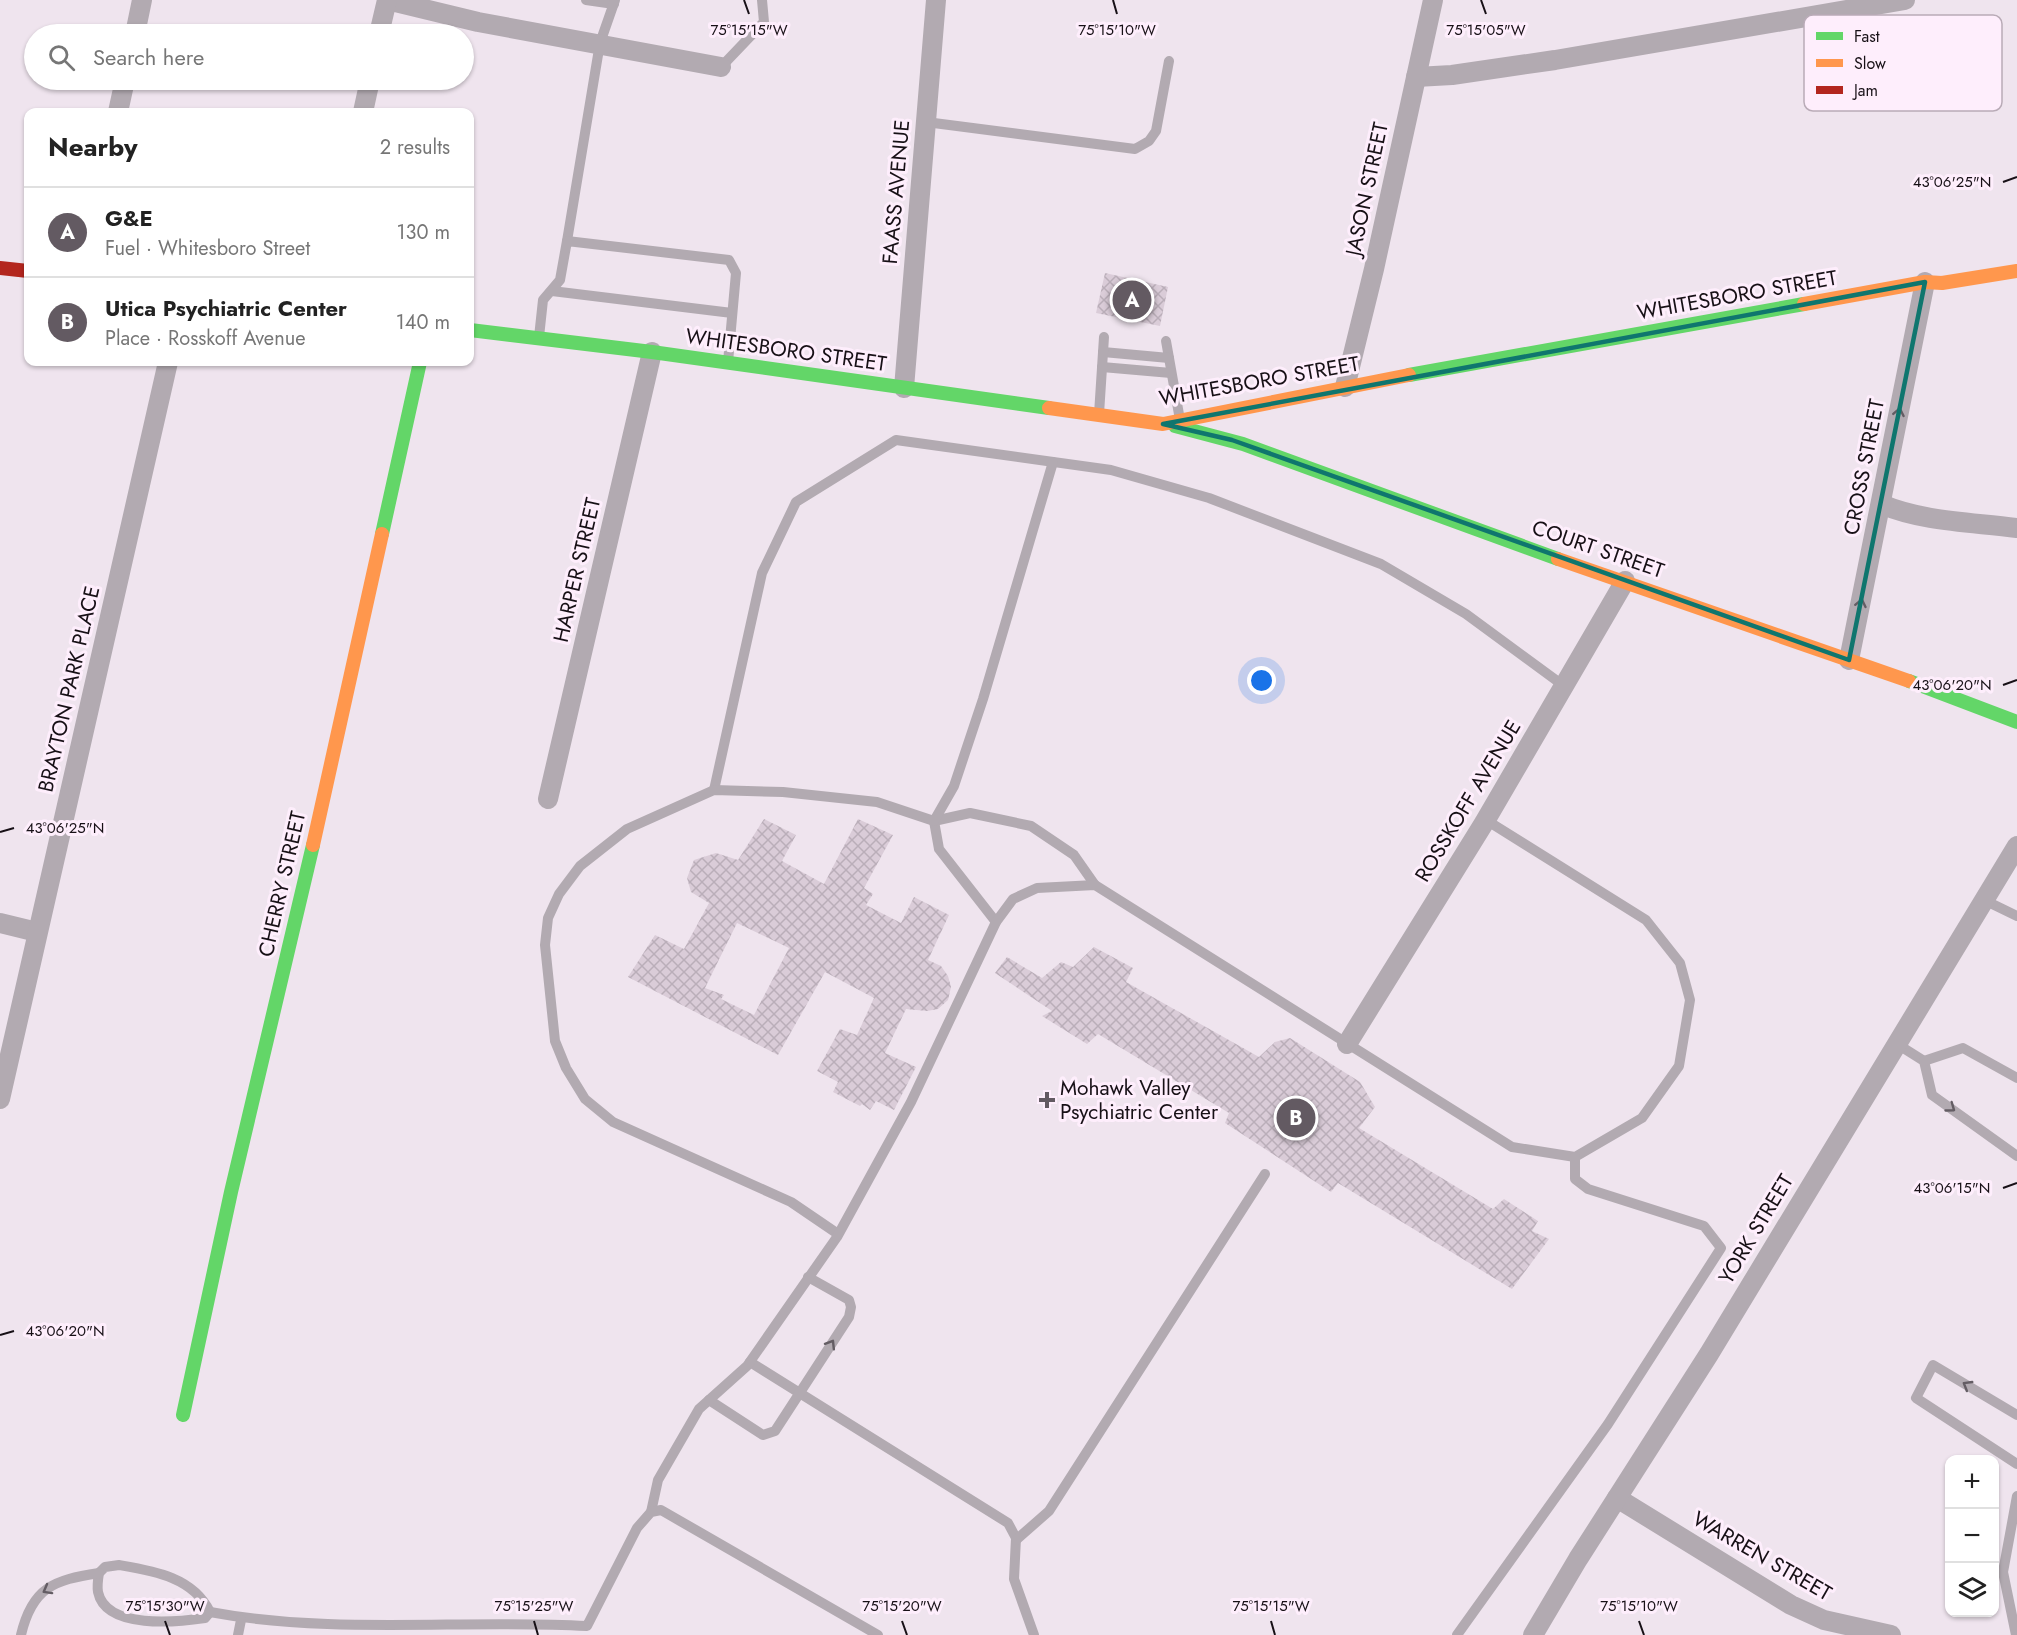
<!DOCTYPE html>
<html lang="en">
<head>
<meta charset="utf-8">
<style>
  body { margin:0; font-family:Jost,sans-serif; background:#f6f6f6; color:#222 }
  .controls { position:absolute; right:18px; bottom:18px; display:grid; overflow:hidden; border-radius:12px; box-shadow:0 2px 4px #0004 }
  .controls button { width:54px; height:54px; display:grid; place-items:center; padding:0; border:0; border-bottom:2px solid #e0e0e0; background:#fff; color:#222; font:30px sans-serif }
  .you { position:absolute; left:1262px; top:681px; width:21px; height:21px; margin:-15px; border:4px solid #fff; border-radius:50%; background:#1a73e8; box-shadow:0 0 0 9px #1a73e833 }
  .badge { display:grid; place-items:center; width:39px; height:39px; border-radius:50%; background:#635a62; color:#fff; font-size:20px; font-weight:700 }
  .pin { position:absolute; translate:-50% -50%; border:3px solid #fff; box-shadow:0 2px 6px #0006 }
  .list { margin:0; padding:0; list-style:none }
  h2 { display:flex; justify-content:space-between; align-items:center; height:78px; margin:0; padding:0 24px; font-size:26px }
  h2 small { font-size:20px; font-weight:400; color:#767676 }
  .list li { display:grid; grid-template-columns:39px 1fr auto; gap:18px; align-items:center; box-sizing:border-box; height:90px; padding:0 24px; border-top:2px solid #e0e0e0 }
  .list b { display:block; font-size:22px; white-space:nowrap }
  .list p { margin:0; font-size:20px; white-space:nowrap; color:#767676 }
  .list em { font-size:20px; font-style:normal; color:#767676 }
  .icon { flex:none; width:33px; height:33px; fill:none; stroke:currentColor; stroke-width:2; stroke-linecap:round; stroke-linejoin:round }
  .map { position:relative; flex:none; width:2017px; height:1635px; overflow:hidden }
  .search { position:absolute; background:#fff; box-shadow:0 2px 4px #0004; left:24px; top:24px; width:450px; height:66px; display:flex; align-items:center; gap:15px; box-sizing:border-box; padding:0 21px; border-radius:33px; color:#767676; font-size:22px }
  .panel { position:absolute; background:#fff; box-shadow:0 2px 4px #0004; left:24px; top:108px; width:450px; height:258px; border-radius:12px }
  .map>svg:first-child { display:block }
  .building { fill:url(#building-cross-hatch); fill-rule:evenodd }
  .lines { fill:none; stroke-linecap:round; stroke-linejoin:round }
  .lane { stroke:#b2aab1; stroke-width:10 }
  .street { stroke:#b2aab1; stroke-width:20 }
  .fast { stroke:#63d668; stroke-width:14 }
  .slow { stroke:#ff974d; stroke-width:14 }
  .jam { stroke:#b3261e; stroke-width:14 }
  .oneway { stroke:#645d64 }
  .marked { fill:none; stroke:#0f766e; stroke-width:4.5; stroke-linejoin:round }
  .ticks { fill:none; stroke:#171016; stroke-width:2 }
  .poi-dot { fill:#635a62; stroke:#feeefc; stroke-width:2 }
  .labels { text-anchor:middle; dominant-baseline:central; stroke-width:6; stroke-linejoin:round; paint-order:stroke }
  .street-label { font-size:21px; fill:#171016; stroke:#feeefc }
  .poi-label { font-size:21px; fill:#171016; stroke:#feeefc; text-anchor:start }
  .key { fill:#feeefc; stroke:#b9abb7; stroke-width:1.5 }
  .key-label { font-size:16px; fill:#171016 }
  .ticks-label { font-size:15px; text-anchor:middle; fill:#171016; stroke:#feeefc; stroke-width:6; stroke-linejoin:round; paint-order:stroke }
</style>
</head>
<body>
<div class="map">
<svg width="2017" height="1635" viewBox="0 0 2017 1635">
  <defs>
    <pattern id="building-cross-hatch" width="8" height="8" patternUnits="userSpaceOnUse" patternTransform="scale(1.5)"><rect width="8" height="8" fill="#daccd8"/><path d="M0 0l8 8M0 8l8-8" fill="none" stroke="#baaeb9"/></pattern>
  </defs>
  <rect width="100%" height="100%" fill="#efe4ee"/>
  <!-- building -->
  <g class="building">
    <path d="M1105 273 1168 287 1160 326 1096 313Z"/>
    <path d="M764 819 796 835 782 861 824 884 858 819 893 835 864 888 873 894 866 905 901 923 914 897 949 915 928 960 941 966 948 976 951 987 948 1000 938 1009 927 1011 906 1009 885 1053 916 1067 894 1110 876 1101 870 1110 862 1104 860 1106 833 1092 838 1082 817 1071 840 1029 857 1035 874 998 825 972 778 1055 628 977 655 935 684 949 709 903 691 892 687 878 694 860 716 853 738 860ZM737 923 789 948 754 1015 721 999 724 995 705 988Z"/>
    <path d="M1094 947 1133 968 1126 982 1259 1057 1275 1042 1290 1038 1360 1082 1375 1107 1359 1128 1493 1209 1504 1199 1538 1221 1532 1231 1549 1239 1512 1289 1338 1183 1331 1192 1225 1123 1229 1113 1098 1034 1087 1044 1042 1016 1052 1011 995 973 1007 957 1042 978 1061 962 1073 967Z"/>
  </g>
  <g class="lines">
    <!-- lane -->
    <g class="lane">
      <path d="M586 0 614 4"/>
      <path d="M721 67 764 22 762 0"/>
      <path d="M926 122 1135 149 1149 141 1156 131 1169 61"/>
      <path d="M567 241 600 43 615 0"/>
      <path d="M552 291 732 313"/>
      <path d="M539 337 543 300 560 280 567 241 729 260 736 273 728 362"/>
      <path d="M1166 341 1180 420"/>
      <path d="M1103 352 1169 358"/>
      <path d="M1102 367 1171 373"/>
      <path d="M1099 414 1104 337"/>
      <path d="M714 790 762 573 796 502 896 440 1111 470 1209 498 1381 564 1466 614 1564 686"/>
      <path d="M1984 900 2017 916"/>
      <path d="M996 922 939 849 934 821 970 813 1031 826 1074 855 1095 885"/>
      <path d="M1897 1044 1924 1061 1932 1095 2017 1156"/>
      <path d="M1924 1061 1963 1048 2017 1078"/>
      <path d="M838 1234 791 1202 613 1122 585 1099 566 1068 555 1041 545 945 548 918 559 894 580 866 627 829 714 790 783 792 877 802 934 821 954 786 983 699 1053 462"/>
      <path d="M750 1362 1008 1523 1016 1538 1014 1579 1034 1635"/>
      <path d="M709 1400 763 1435 775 1431 849 1317 851 1307 849 1300 808 1277"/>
      <path d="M2017 1415 1933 1365 1916 1398 2017 1464"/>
      <path d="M651 1512 658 1480 699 1409 747 1366 837 1237 911 1102 996 922 1013 899 1037 888 1095 885 1512 1147 1575 1157 1642 1118 1679 1066 1690 1000 1680 963 1646 920 1486 820"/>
      <path d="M1016 1540 1049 1511 1265 1174"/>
      <path d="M119 1565C154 1571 193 1577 210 1612L205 1618C178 1622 106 1630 98 1592 97 1586 98 1579 99 1573L105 1567Z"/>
      <path d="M210 1612C333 1635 462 1619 587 1626L637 1528 651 1512 661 1510 878 1635"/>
      <path d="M21 1635C32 1588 53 1580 99 1573"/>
      <path d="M238 1635 241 1620"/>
      <path d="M1457 1635 1608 1424 1721 1248 1704 1226 1588 1189 1575 1179V1157"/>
      <path d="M2016 1635 2003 1572 2017 1496"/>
    </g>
    <!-- street -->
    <g class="street">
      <path d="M387 0 478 22 721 67"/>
      <path d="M135 34 142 0"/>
      <path d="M379 34 387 0"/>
      <path d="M1416 77 1452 75 1555 60 1905 0"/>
      <path d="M118 112 125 80"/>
      <path d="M363 112 370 80"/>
      <path d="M1345 387 1374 269 1433 0"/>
      <path d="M904 388 936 0"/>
      <path d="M1881 504C1923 522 1972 522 2017 528"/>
      <path d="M1849 660 1925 282"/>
      <path d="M548 799 652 352"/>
      <path d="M0 923 37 932"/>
      <path d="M1347 1044 1484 823 1625 581"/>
      <path d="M0 1099 168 362"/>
      <path d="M1617 1498 1791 1605 1824 1620 1891 1635"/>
      <path d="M1533 1635 1578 1559 1709 1354 2017 846"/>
    </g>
    <!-- fast -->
    <g class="fast">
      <path d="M470 330 652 352 1049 408"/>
      <path d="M1409 375 1804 304"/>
      <path d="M1175 426 1243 444 1558 559"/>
      <path d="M382 534 420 362"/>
      <path d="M1909 681 2017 722"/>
      <path d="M183 1415 231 1192 313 845"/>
    </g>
    <!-- slow -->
    <g class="slow">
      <path d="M1804 304 1925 282 1942 283 2017 271"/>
      <path d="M1049 408 1163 424 1409 375"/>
      <path d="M1558 559 1909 681"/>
      <path d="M313 845 382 534"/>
    </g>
    <!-- jam -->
    <path class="jam" d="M0 268 28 271"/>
  </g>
  <!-- one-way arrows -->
  <defs><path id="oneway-chevron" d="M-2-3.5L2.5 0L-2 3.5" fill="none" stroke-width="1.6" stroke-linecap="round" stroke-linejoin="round" transform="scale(1.5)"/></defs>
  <g class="oneway">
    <use href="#oneway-chevron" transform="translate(1899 412) rotate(-79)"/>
    <use href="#oneway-chevron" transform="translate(1861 603) rotate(-78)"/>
    <use href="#oneway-chevron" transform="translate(1951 1108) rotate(36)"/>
    <use href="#oneway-chevron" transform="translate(831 1344) rotate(-58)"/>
    <use href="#oneway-chevron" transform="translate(1967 1385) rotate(-149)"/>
    <use href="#oneway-chevron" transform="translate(47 1590) rotate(151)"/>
  </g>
  <!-- marked area -->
  <path class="marked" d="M1925 282 1849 660 1232 440 1163 424Z"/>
  <!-- ticks -->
  <path class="ticks" d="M744 0 749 14M1113 0 1117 14M1481 0 1486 14M2003 182 2017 177M2003 685 2017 680M0 832 14 828M2003 1188 2017 1183M0 1335 14 1331M165 1621 170 1635M534 1621 538 1635M902 1621 907 1635M1271 1621 1275 1635M1639 1621 1644 1635"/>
  <!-- markers -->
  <path class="poi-dot" d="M1044 1091h6v6h6v6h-6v6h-6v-6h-6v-6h6z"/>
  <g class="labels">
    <!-- street labels -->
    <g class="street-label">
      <text transform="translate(1367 189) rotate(-78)">JASON STREET</text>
      <text transform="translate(896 192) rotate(-85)">FAASS AVENUE</text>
      <text transform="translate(1737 295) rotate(-10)">WHITESBORO STREET</text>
      <text transform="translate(786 350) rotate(8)">WHITESBORO STREET</text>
      <text transform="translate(1259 381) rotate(-10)">WHITESBORO STREET</text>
      <text transform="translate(1864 467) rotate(-79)">CROSS STREET</text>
      <text transform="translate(1598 549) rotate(19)">COURT STREET</text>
      <text transform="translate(577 570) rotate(-77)">HARPER STREET</text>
      <text transform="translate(69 689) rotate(-77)">BRAYTON PARK PLACE</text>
      <text transform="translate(1468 801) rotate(-59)">ROSSKOFF AVENUE</text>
      <text transform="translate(282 884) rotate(-77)">CHERRY STREET</text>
      <text transform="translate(1756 1229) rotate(-59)">YORK STREET</text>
      <text transform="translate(1762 1556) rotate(30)">WARREN STREET</text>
    </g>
    <!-- poi labels -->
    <g class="poi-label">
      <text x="1060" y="1088">Mohawk Valley<tspan x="1060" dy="24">Psychiatric Center</tspan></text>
    </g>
  </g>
  <!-- legend -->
  <rect x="1804" y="15" width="198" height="96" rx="9" class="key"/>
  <rect x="1816" y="32" width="27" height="8" fill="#63d668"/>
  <rect x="1816" y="59" width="27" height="8" fill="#ff974d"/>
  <rect x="1816" y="86" width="27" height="8" fill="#b3261e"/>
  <g class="key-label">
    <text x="1854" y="42">Fast</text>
    <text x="1854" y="69">Slow</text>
    <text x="1854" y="96">Jam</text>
  </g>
  <g class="ticks-label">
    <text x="749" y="35">75°15'15"W</text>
    <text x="1117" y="35">75°15'10"W</text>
    <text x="1486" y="35">75°15'05"W</text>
    <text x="1952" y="187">43°06'25"N</text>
    <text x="1952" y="690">43°06'20"N</text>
    <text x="65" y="833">43°06'25"N</text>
    <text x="1952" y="1193">43°06'15"N</text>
    <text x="65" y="1336">43°06'20"N</text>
    <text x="165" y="1611">75°15'30"W</text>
    <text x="534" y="1611">75°15'25"W</text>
    <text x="902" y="1611">75°15'20"W</text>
    <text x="1271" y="1611">75°15'15"W</text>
    <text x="1639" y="1611">75°15'10"W</text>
  </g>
</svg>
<div class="controls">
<button>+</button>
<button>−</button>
<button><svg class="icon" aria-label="layers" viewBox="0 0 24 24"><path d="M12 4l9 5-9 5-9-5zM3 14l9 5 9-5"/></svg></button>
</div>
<div class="you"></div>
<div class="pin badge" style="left:1132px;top:300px">A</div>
<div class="pin badge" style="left:1296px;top:1118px">B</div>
<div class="search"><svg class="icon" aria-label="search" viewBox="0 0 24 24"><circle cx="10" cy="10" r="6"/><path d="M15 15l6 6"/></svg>Search here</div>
<section class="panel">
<h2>Nearby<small>2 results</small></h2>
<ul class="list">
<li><span class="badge">A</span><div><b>G&amp;E</b><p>Fuel · Whitesboro Street</p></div><em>130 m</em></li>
<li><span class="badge">B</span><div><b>Utica Psychiatric Center</b><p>Place · Rosskoff Avenue</p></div><em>140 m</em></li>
</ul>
</section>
</div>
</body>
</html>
